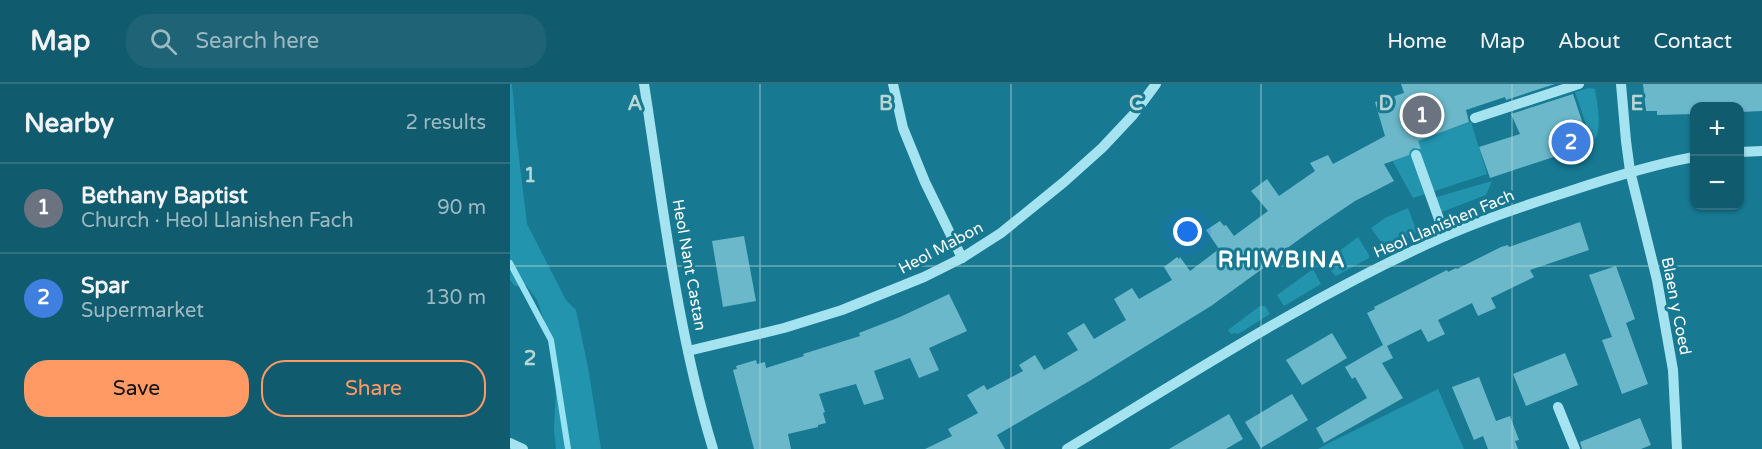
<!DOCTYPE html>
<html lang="en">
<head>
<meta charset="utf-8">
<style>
  body { margin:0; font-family:"Varela Round",sans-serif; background:#1e6476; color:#f1f3f6 }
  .controls { position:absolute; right:18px; top:18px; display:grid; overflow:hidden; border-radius:12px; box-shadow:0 2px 4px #0004 }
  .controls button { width:54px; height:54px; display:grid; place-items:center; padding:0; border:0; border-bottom:2px solid #307081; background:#115b6e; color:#f1f3f6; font:30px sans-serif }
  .you { position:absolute; left:678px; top:148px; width:21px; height:21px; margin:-15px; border:4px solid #fff; border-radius:50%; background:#1a73e8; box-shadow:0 0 0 9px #1a73e833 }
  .badge { display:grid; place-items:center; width:39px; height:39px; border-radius:50%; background:#ff9a65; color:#fff; font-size:20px; font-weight:700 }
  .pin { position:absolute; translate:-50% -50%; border:3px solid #fff; box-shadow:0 2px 6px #0006 }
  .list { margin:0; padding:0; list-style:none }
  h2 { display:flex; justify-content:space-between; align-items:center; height:78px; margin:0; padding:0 24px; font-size:26px }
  h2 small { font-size:20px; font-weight:400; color:#9cb9c2 }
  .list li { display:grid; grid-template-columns:39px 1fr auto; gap:18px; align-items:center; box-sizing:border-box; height:90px; padding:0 24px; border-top:2px solid #307081 }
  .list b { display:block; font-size:22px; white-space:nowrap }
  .list p { margin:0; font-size:20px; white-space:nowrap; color:#9cb9c2 }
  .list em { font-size:20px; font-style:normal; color:#9cb9c2 }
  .actions { display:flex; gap:12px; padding:18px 24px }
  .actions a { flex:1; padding:14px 0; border:2px solid #ff9a65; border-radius:24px; text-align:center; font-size:21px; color:#ff9a65 }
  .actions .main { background:#ff9a65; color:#111 }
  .icon { flex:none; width:33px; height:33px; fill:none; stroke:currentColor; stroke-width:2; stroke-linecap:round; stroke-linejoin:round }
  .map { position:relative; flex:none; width:1252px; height:365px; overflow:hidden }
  header { display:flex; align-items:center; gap:36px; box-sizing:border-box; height:84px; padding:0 30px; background:#115b6e; border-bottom:2px solid #307081 }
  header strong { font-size:28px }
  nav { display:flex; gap:33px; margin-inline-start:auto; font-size:21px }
  .search { width:420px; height:54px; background:#1e6476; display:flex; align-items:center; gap:15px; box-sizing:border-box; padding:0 21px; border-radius:24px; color:#9cb9c2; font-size:22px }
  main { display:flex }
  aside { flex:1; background:#115b6e }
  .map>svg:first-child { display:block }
  .green { fill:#2294ae }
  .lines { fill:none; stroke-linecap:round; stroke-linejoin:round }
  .stream { stroke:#98e3f3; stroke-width:6 }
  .building { fill:#6bb8ca }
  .minor { stroke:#a5e3f0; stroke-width:10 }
  .grid { fill:none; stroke:#b7d6d4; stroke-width:1.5; stroke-opacity:0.55 }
  .labels { text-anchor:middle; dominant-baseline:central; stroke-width:6; stroke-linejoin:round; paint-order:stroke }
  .street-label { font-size:16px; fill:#fff; stroke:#177992 }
  .district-label { font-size:22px; font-weight:bold; letter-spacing:1.5px; fill:#fff; stroke:#177992 }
  .grid-label { font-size:20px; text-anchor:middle; font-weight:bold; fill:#b7d6d4; stroke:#177992; stroke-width:6; stroke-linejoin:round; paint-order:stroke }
</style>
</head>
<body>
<header>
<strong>Map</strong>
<div class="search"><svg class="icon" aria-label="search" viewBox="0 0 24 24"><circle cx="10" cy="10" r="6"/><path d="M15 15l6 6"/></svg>Search here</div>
<nav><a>Home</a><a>Map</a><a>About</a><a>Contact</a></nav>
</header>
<main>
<aside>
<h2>Nearby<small>2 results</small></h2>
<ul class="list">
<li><span class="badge" style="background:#6b7280">1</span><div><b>Bethany Baptist</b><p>Church · Heol Llanishen Fach</p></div><em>90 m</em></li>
<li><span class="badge" style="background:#3f7fe0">2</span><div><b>Spar</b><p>Supermarket</p></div><em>130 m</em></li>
</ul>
<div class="actions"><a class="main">Save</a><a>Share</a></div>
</aside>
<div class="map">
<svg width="1252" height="365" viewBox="0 0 1252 365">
  <rect width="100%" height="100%" fill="#177992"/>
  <!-- green -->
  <g class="green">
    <path d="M0 0H2L7 57 17 140 56 216 66 226 78 283 91 365H46L44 346 47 285 41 256 27 216 16 201 5 202 0 196Z"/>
    <path d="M1079 4 1085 5C1087 19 1094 50 1082 58L1065 8Z"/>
    <path d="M961 38 977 90 903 114 877 67Z"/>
    <path d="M982 97 976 111 929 129 923 114Z"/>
    <path d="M898 124 907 148 875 164 861 144 875 134Z"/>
    <path d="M848 153 859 171V174L826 192 813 179Z"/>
    <path d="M803 185 811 200 774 222 767 211Z"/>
    <path d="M750 222H755L760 230 728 250 726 249 721 250 718 246Z"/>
    <path d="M928 305 954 365H808L819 359Z"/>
  </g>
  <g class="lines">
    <!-- stream -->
    <path class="stream" d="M0 179 41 256 58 365"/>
  </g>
  <!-- building -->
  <g class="building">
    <path d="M891 0H1045L996 16 995 13 956 26 959 38 908 57 911 65 903 64 900 67 899 71 874 80 884 97 845 117 805 144 758 178 759 180 701 222 581 296 487 351 495 365H415L442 352 438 345 468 329 457 311 474 301 477 306 513 287 509 281 525 271 534 286 568 266 557 249 574 239 584 255 616 236 604 215 622 204 629 215 662 196 654 183 667 173 669 175 670 173 680 187 709 165 696 146 710 137 714 142 716 141 724 152 758 127 741 107 757 95 769 112 805 87 800 79 818 71 823 80 875 52 865 18 894 9Z"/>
    <path d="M1133 0H1252V27L1230 28V22H1185V30L1147 31V27H1136Z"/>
    <path d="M1063 10 1080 61 980 94 969 63 1010 50 1001 30Z"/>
    <path d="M1070 138 1079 166 1020 186 1024 193 981 214 986 224 968 232 962 219 928 236 935 250 918 258 911 245 877 262 883 274 872 279 893 314 814 359 806 344 857 314 845 293 842 295 835 283 873 261 857 229 865 225 864 223 937 186 938 188 946 184 947 185 991 163 998 161 999 163Z"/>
    <path d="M234 152 246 217 213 223 202 157Z"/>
    <path d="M1106 182 1125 235 1116 239 1138 300 1112 310 1092 256 1102 253 1079 191Z"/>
    <path d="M439 210 457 247 419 264 429 286 409 294 400 274 364 287 374 315 354 321 346 300 309 310 315 328 313 329 316 339 308 341V343L278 350 281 365H244L223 286 227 285 226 282 246 276 247 280 255 278 256 284 294 272 293 270 350 252 349 249 390 233Z"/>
    <path d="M822 249 837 274 792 301 776 276Z"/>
    <path d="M1055 269 1068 301 1016 322 1003 290Z"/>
    <path d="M969 293 986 337 1000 332 1009 356 1005 357 1008 365H978L973 352 964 356 942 303Z"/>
    <path d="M782 310 798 336 751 364 735 338Z"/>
    <path d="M719 330 733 355 716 365H659Z"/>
    <path d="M1130 334 1141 361 1131 365H1072L1070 358Z"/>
  </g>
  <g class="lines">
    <!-- minor -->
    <g class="minor">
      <path d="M134 0C153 122 167 247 203 365"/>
      <path d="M383 0 393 44 415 98 452 174"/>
      <path d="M1111 0 1116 57 1120 87 1147 196 1163 286 1167 365"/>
      <path d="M965 34 1069 0"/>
      <path d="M1230 68 1252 67"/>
      <path d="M906 71 935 152"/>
      <path d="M178 267 274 244 332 226 414 193 452 174 491 149 554 98 592 64 623 31 646 0"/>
      <path d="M1048 323 1065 365"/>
      <path d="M0 359 13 365"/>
      <path d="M557 365C680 291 802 211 933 153 974 135 1016 121 1057 108 1099 94 1141 81 1184 73"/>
    </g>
  </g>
  <!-- grid -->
  <path class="grid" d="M250 0V365M501 0V365M751 0V365M1002 0V365M0 182H1252"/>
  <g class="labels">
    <!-- street labels -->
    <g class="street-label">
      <text transform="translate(934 140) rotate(-23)">Heol Llanishen Fach</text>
      <text transform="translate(431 164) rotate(-28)">Heol Mabon</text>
      <text transform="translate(179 181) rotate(80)">Heol Nant Castan</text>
      <text transform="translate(1166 222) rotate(79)">Blaen y Coed</text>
    </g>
    <!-- district labels -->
    <g class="district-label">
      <text x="772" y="176">RHIWBINA</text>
    </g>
  </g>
  <g class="grid-label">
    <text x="125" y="26">A</text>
    <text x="376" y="26">B</text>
    <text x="626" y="26">C</text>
    <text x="876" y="26">D</text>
    <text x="1127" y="26">E</text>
    <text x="20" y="98">1</text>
    <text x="20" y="281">2</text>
  </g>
</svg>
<div class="controls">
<button>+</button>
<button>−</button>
</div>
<div class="you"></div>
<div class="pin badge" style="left:912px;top:31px;background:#6b7280">1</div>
<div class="pin badge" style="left:1061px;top:58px;background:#3f7fe0">2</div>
</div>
</main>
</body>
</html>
